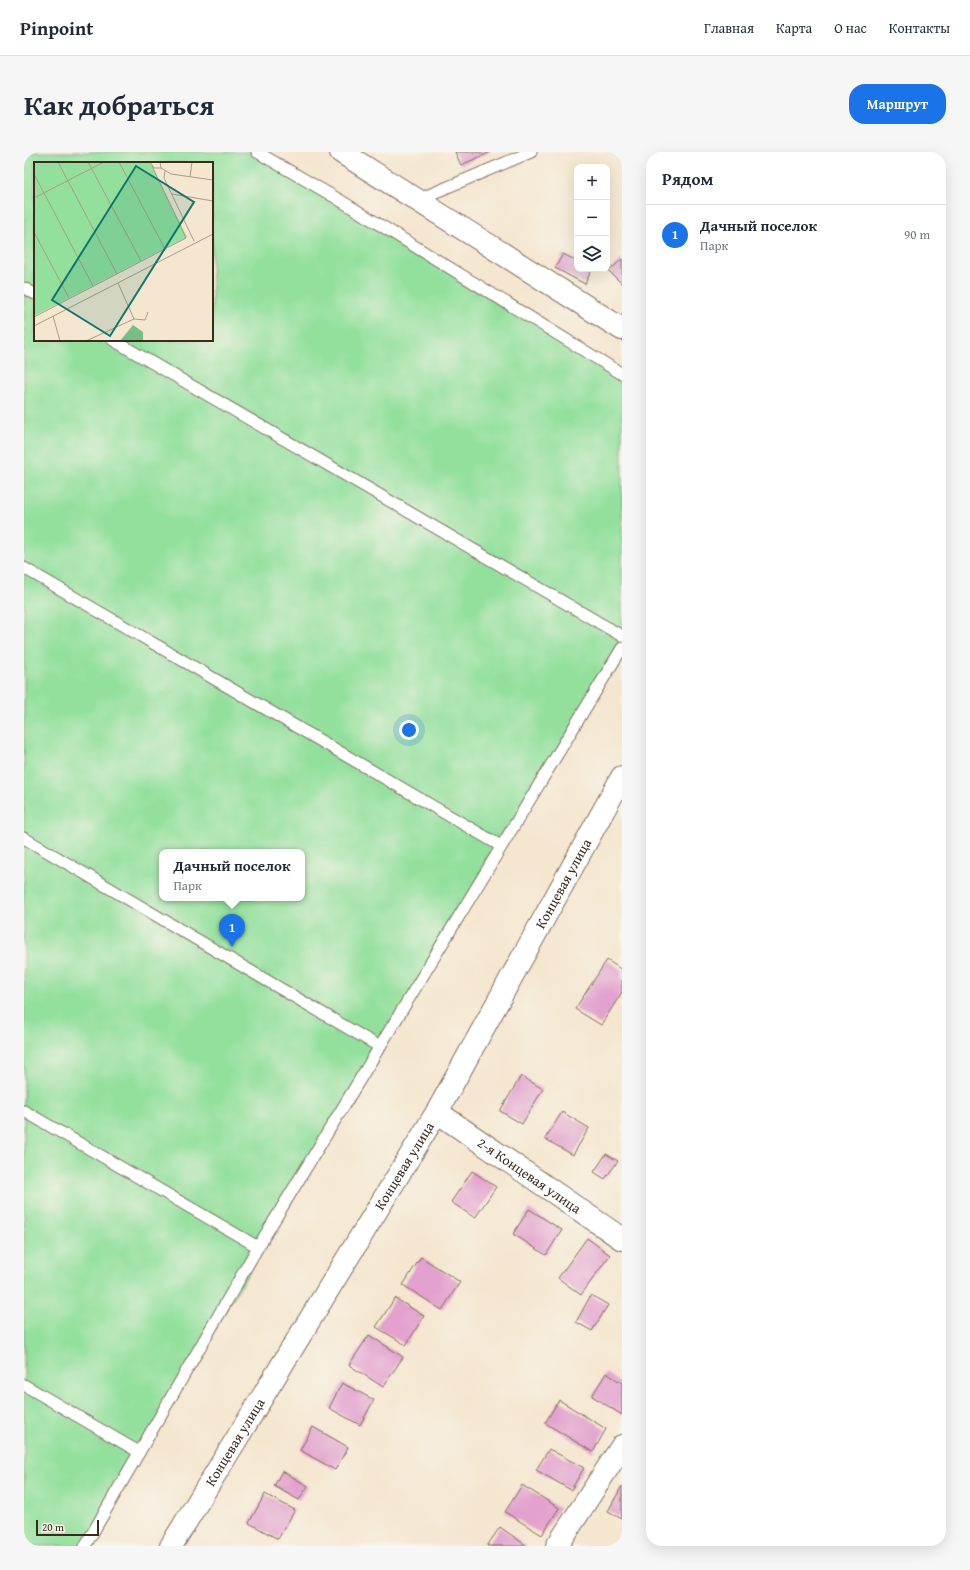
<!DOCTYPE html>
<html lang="ru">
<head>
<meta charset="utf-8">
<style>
  body { margin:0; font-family:"Gentium Book Plus",serif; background:#f6f6f7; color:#1f2937 }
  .controls { position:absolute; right:12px; top:12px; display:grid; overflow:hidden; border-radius:8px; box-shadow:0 4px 16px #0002 }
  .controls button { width:36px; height:36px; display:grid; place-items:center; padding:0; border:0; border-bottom:1px solid #e0e1e3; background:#fff; color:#1f2937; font:20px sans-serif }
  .scale { position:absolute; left:12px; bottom:10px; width:63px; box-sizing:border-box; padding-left:4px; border:2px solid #3b2a1e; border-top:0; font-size:11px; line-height:14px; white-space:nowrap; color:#3b2a1e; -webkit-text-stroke:3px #f7f3e8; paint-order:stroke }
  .you { position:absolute; left:385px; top:578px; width:14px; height:14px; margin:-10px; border:3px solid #fff; border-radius:50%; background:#1a73e8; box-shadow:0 0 0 6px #1a73e833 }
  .badge { display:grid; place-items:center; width:26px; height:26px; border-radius:50%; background:#1a73e8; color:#fff; font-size:13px; font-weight:700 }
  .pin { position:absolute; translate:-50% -33px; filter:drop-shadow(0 1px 2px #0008) }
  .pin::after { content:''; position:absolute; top:21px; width:14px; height:12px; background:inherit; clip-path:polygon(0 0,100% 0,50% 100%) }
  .popup { position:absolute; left:135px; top:697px; width:146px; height:52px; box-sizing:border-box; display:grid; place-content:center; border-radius:8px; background:#fff; filter:drop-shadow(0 1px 3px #0005); font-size:13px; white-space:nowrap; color:#747a83 }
  .popup b { font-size:15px; color:#1f2937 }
  .popup::after { content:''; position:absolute; left:50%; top:100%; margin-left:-8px; border:8px solid transparent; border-top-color:#fff }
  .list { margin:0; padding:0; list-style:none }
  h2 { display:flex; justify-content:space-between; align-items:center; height:52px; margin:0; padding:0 16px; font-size:17px }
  h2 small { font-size:13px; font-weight:400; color:#747a83 }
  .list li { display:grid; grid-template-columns:26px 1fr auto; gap:12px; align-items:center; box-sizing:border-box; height:60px; padding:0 16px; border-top:1px solid #e0e1e3 }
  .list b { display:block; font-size:15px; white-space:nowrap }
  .list p { margin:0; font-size:13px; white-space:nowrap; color:#747a83 }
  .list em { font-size:13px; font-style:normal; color:#747a83 }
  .icon { flex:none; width:22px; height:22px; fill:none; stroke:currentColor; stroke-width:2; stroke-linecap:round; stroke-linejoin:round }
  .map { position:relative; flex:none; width:598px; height:1394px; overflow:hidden; border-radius:16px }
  header { display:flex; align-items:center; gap:24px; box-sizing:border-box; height:56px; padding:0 20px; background:#fff; border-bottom:1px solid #e0e1e3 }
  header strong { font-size:19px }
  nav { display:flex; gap:22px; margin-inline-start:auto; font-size:14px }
  .intro { display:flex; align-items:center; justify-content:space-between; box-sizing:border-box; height:96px; padding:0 24px }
  h1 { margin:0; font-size:28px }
  .button { padding:10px 18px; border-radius:16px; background:#1a73e8; color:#fff; font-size:14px; font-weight:700 }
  main { display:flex; gap:24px; padding:0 24px }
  aside { flex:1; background:#fff; border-radius:16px; box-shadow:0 4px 16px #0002 }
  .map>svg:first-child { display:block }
  .green { fill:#93e09d; stroke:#67855e; fill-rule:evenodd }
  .building { fill:#e2a1ce }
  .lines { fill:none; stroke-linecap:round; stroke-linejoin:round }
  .service-casing { stroke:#7c6c5c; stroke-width:13 }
  .minor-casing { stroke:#7c6c5c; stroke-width:24 }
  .service { stroke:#fff; stroke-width:11 }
  .minor { stroke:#fff; stroke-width:22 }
  .labels { text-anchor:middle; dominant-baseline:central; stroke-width:3; stroke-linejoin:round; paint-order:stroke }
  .street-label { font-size:14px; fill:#3b2a1e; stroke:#f7f3e8 }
  .inset-road { fill:none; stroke:#ab9b88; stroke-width:1 }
  .view { fill:#0f766e; fill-opacity:0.15; stroke:#0f766e; stroke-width:2 }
  .inset-edge { fill:none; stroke:#3b2a1e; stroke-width:2 }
</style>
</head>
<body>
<header>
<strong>Pinpoint</strong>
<nav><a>Главная</a><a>Карта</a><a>О нас</a><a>Контакты</a></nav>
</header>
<div class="intro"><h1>Как добраться</h1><a class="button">Маршрут</a></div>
<main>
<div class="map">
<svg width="598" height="1394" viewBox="0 0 598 1394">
  <rect width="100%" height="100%" fill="#f7f3e8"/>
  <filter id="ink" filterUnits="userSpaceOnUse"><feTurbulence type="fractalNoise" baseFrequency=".025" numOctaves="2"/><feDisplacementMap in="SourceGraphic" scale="8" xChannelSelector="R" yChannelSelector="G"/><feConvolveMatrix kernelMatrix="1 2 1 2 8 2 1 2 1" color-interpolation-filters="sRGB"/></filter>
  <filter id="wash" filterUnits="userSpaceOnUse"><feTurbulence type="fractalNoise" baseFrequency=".012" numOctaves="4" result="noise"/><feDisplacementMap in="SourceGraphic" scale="16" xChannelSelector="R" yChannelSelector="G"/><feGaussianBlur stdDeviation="0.9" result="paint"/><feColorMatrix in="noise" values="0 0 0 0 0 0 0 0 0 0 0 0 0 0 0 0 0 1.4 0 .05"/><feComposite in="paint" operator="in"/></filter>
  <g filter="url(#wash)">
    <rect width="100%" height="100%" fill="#f5e6cf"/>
    <!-- green -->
    <path class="green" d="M0 0H233L598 222V496L61 1394H0ZM11 11H188V188H11ZM138 700H278V746H138Z"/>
    <g id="blocks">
      <!-- building -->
      <g class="building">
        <path d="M431 0H467L437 13Z"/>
        <path d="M539 102 553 109V117H568L561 132 531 116Z"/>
        <path d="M598 107V132L585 119Z"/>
        <path d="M583 808 598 818V840L577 873 551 857Z"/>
        <path d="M497 924 519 937 498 972 476 959Z"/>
        <path d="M538 960 565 976 549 1003 521 987Z"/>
        <path d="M582 1002 594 1009 581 1027 570 1020Z"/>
        <path d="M448 1019 472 1035 451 1066 427 1050Z"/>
        <path d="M505 1057 538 1078 522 1103 489 1082Z"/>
        <path d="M563 1086 586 1103 557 1143 534 1126Z"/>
        <path d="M397 1105 436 1130 418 1158 379 1133Z"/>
        <path d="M567 1143 584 1153 568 1179 552 1170Z"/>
        <path d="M371 1146 400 1164 382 1193 352 1175Z"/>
        <path d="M345 1183 379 1205 359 1235 325 1213Z"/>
        <path d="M582 1221 598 1231V1263L568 1244Z"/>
        <path d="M318 1231 350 1248 336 1273 305 1256Z"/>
        <path d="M535 1248 582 1277 569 1300 521 1271Z"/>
        <path d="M289 1275 324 1295 311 1318 276 1298Z"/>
        <path d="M525 1297 560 1316 547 1338 512 1318Z"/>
        <path d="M258 1319 284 1334 275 1348 250 1334Z"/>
        <path d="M498 1333 535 1356 518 1383 481 1360Z"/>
        <path d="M598 1334V1367L584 1359Z"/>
        <path d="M241 1342 271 1358 254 1387 225 1371Z"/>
        <path d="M476 1375 503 1394H463Z"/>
      </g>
    </g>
  </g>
  <g filter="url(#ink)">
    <use href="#blocks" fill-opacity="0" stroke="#7c6c5c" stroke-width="1"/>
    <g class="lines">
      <!-- service casing -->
      <g class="service-casing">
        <g id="service">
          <path d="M233 0 314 47 598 222"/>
          <path d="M393 48 507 0"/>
          <path d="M0 136 11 142"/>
          <path d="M89 188 598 484"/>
          <path d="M0 416 477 694"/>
          <path d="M0 686 356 895"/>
          <path d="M0 959 234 1095"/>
          <path d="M0 1233 115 1300"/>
          <path d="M61 1394 234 1095 598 496"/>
        </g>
      </g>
      <!-- minor casing -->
      <g class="minor-casing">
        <g id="minor">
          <path d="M317 0 598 177"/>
          <path id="s1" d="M413 960 598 1087"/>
          <path id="s2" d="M147 1394 413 960 598 625"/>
          <path d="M533 1394 598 1294"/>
        </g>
      </g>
      <!-- service -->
      <use href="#service" class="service"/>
      <!-- minor -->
      <use href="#minor" class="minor"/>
    </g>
  </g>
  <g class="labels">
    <!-- street labels -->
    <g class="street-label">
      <text stroke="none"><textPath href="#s2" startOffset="770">Концевая улица</textPath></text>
      <text stroke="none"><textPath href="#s2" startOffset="446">Концевая улица</textPath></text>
      <text stroke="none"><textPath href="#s1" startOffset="112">2-я Концевая улица</textPath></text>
      <text stroke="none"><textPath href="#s2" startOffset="122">Концевая улица</textPath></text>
    </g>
  </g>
  <!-- overview -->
  <g transform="translate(10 10)">
    <rect width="179" height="179" fill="#f5e6cf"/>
    <path d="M0 0H116L153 75 0 154Z" fill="#93e09d"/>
    <path d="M99 163 109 170V179H86Z" fill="#76be84"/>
    <path class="inset-road" d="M24 0 83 112M54 0 107 99M85 0 131 87M116 0 120 6H127M126 0 127 6 137 12 179 18M131 9 130 16 160 79M0 12 59 124M156 15 158 0M138 32 179 39M0 36 70 0M0 70 35 136M19 154 26 179M0 155 152 76 118 4M100 157 111 158 114 150M0 164 179 72M52 179 100 157 84 121"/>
    <path class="view" d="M102 4 160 40 76 174 18 138Z"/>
    <rect width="179" height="179" class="inset-edge"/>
  </g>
</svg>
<div class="controls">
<button>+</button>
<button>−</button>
<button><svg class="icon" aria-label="layers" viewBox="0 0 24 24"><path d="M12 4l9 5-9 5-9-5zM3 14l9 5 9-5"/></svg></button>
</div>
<div class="scale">20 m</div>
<div class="you"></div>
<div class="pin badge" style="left:208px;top:795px">1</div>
<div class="popup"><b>Дачный поселок</b>Парк</div>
</div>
<aside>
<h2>Рядом<small></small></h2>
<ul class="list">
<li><span class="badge">1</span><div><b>Дачный поселок</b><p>Парк</p></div><em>90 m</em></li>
</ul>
</aside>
</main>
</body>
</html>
